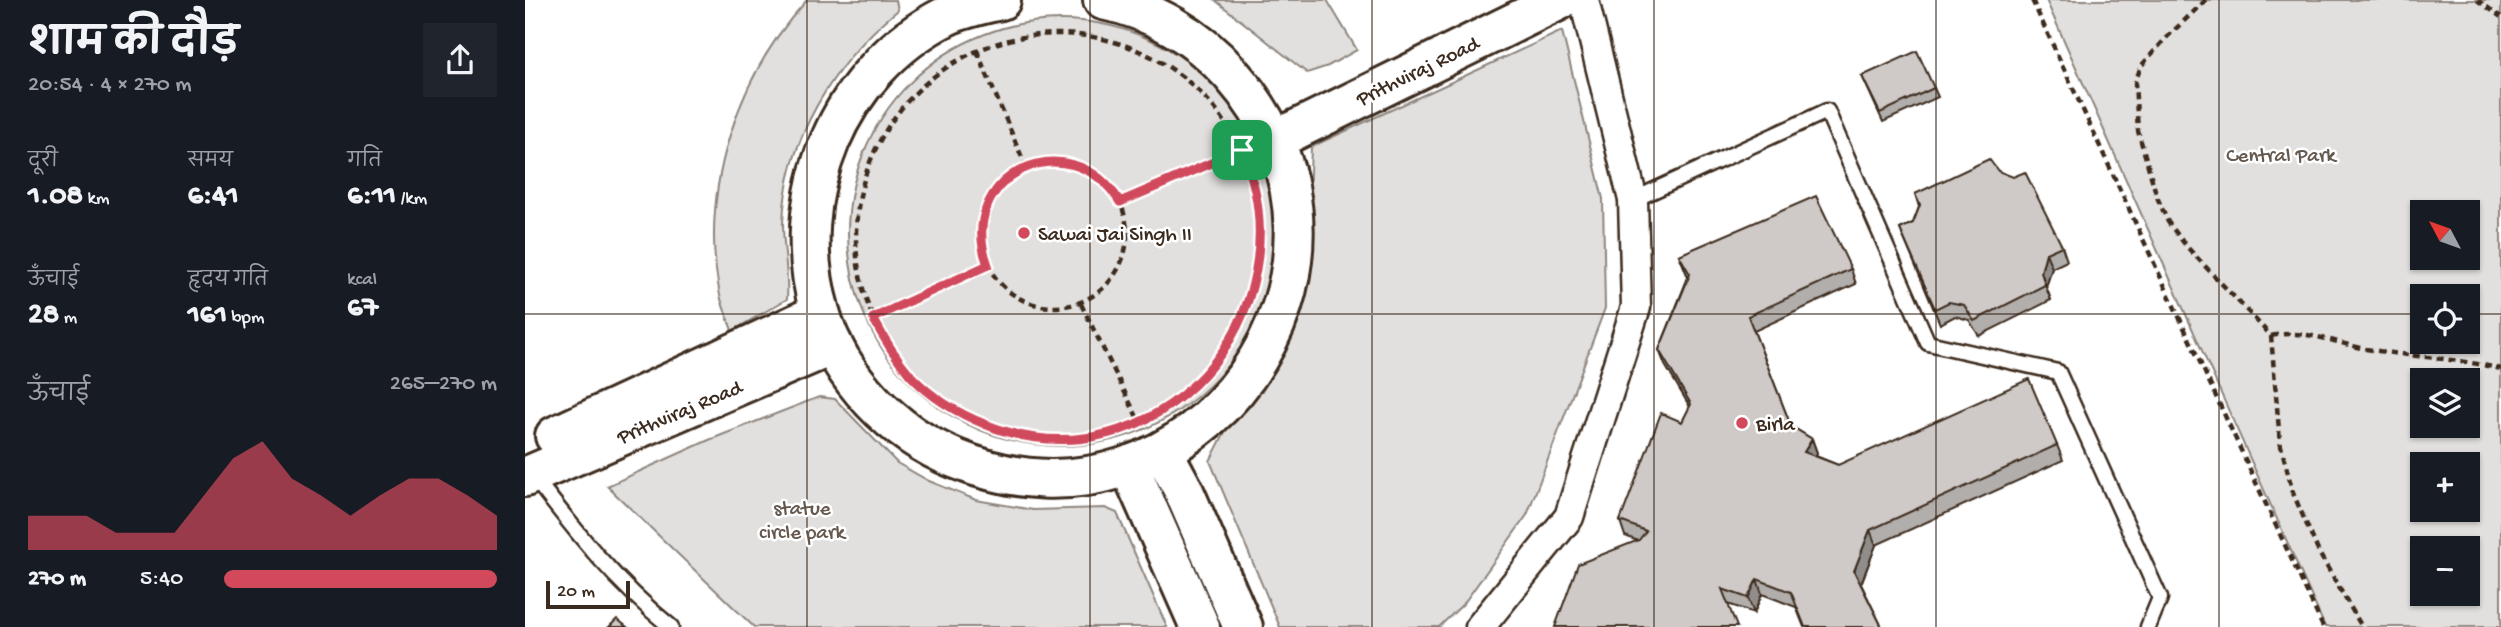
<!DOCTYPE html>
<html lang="hi">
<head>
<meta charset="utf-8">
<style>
  :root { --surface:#171b24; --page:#20242c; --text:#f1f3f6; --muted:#9ea1a6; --accent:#d1495b }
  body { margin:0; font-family:"Gochi Hand","Playpen Sans Deva",sans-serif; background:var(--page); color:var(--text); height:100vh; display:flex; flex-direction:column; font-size:26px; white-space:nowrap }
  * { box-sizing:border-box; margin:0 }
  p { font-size:23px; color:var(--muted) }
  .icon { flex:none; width:38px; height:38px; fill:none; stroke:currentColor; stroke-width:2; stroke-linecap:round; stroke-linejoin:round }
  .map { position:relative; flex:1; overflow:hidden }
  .panel { display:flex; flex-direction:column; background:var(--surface); width:525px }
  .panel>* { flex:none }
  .needle { width:46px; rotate:311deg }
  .controls { position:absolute; left:1885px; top:200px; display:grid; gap:14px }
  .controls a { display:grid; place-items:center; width:70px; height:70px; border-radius:0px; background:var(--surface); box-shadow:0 2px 5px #0004; font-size:35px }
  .scale { position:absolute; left:21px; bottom:18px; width:84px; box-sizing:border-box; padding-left:7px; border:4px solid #3b2a1e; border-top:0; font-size:19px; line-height:24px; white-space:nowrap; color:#3b2a1e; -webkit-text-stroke:5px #fff; paint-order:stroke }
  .pin { position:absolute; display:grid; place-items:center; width:60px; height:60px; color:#fff; margin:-30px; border-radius:14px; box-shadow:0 4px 10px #0006 }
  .round { display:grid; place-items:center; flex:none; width:74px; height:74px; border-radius:0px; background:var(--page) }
  .overview { display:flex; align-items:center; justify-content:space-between; height:119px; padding:0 28px }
  h1 { font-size:38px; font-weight:700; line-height:52px }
  .stats { display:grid; grid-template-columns:repeat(3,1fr); gap:10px; height:119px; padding:7px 28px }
  .stats div { display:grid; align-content:center }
  .stats b { font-size:30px; font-weight:700 }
  .stats small { font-size:19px; font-weight:400 }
  .stats p { font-size:19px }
  .chart { height:196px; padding:14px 28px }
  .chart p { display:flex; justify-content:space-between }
  .chart svg { width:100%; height:126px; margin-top:7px; fill:var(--accent); opacity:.7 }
  ul { padding:0 28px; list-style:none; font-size:23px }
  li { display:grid; grid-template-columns:112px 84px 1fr; align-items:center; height:52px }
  li i { height:18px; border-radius:9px; background:var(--accent) }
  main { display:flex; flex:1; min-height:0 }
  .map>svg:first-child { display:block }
  .green { fill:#e2e0de; stroke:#8e857e; stroke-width:2; fill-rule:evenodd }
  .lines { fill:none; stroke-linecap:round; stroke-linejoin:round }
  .lane-casing { stroke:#3b2a1e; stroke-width:19 }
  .street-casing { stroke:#3b2a1e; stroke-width:33 }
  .secondary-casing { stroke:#3b2a1e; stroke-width:44 }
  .path { stroke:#3b2a1e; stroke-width:4.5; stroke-dasharray:7 5; stroke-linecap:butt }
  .lane { stroke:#fff; stroke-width:14 }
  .street { stroke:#fff; stroke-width:28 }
  .secondary { stroke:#fff; stroke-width:38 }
  .wall { fill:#b2aeab; stroke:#3b2a1e; stroke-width:2 }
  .shaded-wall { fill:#918d8b; stroke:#3b2a1e; stroke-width:2 }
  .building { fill:#cfcac7; stroke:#3b2a1e; stroke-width:2 }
  .route-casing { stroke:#fff; stroke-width:14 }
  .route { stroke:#d1495b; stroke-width:9 }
  .grid { fill:none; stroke:#3b2a1e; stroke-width:2; stroke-opacity:0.55 }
  .poi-dot { fill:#d1495b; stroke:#fff; stroke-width:2.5 }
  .labels { text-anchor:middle; stroke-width:5; stroke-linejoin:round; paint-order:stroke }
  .street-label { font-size:21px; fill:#3b2a1e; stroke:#fff }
  .park-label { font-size:21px; fill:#65584e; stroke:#fff }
  .poi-label { font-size:21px; fill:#3b2a1e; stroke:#fff; text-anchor:start }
</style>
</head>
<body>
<main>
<section class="panel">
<div class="overview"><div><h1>शाम की दौड़</h1><p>20:54 · 4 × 270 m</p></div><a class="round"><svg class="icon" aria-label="share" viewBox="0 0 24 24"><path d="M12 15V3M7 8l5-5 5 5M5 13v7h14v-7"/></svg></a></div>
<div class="stats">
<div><p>दूरी</p><b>1.08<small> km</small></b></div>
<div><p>समय</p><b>6:41</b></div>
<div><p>गति</p><b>6:11<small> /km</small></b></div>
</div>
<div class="stats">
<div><p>ऊँचाई</p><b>28<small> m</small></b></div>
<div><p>हृदय गति</p><b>161<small> bpm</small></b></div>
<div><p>kcal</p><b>67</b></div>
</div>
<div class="chart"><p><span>ऊँचाई</span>265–270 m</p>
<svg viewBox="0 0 160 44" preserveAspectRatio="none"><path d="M0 44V32L10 32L20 32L30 38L40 38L50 38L60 25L70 12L80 6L90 19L100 25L110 32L120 25L130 19L140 19L150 25L160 32V44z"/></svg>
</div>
<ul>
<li><b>270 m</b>5:40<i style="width:100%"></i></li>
</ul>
</section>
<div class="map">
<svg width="1976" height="627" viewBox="0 0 1976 627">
  <rect width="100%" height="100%" fill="#fff"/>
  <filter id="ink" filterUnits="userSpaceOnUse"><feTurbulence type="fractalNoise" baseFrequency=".0143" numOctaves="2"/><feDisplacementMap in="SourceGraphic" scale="14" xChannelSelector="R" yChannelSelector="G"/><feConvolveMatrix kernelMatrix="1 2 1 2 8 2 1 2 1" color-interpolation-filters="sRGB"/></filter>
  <g filter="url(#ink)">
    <!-- green -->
    <g class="green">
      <path d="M282,0H371L373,10C309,62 260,140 258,224C258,249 264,275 262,299L207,331C203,317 196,304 194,290C175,188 213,75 282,0Z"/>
      <path d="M690,0H802L832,50L803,66L782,73Z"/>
      <path d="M1521,0H1976V627H1800ZM1897,212H1942V257H1897ZM1897,296H1942V341H1897ZM1897,380H1942V425H1897ZM1897,464H1942V509H1897ZM1897,548H1942V593H1897Z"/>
      <circle cx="536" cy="233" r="213"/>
      <path d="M1037,31L1078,199L1080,308L1002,515L939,603L914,627H755L685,461L781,275L786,147Z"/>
      <path d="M294,397L310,399L372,463L404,481L451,500L508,510L580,508L592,513L642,627H229L82,486L184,440Z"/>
    </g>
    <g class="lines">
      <!-- lane casing -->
      <g class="lane-casing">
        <g id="lane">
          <path d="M1108,200L1302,111L1403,343L1533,372L1635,598L1623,627"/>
          <path d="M8,476C52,533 89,581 146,627"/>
        </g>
      </g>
      <!-- street casing -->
      <g class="street-casing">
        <path id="street" d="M955,627L1044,517L1111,307L1108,200L1059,0"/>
      </g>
      <!-- secondary casing -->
      <g class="secondary-casing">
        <g id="secondary">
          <path d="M476,0C458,4 438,8 421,16C313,71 261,197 295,312C314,378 369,434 431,459C669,557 877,267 706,74C672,36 628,10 578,0"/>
          <path d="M750,140L1035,0"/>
          <path d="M30,436L295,313"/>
          <path d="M638,452L658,489L718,627"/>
          <path d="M604,466L675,627"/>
          <path d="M0,477L308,345"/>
        </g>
      </g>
      <!-- path -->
      <g class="path">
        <path d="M1507,0L1798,627"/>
        <path d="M1681,0L1643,36L1616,66L1610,83L1613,131L1632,197L1643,222L1662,247L1746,336L1755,442L1768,493L1794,553L1837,627"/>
        <path d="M1952,0L1976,17"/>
        <circle cx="533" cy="236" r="202"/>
        <path d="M452,51L501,167"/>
        <circle cx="529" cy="234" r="73"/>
        <path d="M595,202L716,151"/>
        <path d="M556,304L614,421"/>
        <path d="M348,318L463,266"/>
        <path d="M1746,336C1781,329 1807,342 1841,349C1886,357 1932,358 1976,369"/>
      </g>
      <!-- lane -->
      <use href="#lane" class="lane"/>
      <!-- street -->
      <use href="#street" class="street"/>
      <!-- secondary -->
      <use href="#secondary" class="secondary"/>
    </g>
    <!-- wall -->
    <g class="wall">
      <path d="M1337,76L1409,88L1413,97L1358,122Z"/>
      <path d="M1473,171L1537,246L1542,261L1527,268L1521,287L1526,300L1454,336L1444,320L1430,316L1415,324L1375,229L1388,223L1394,207L1390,194Z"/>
      <path d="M1154,255L1326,269L1331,284L1229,331L1266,426L1287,439L1292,453L1291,456L1313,465L1532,445L1538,460L1351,545L1336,584L1357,627H1279L1271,607L1237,594L1229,613L1203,604L1113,541L1100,536L1095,521L1157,422L1165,407L1140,365L1134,350L1163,277Z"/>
    </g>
    <!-- shaded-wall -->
    <g class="shaded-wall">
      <path d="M1521,253L1527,268L1521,287L1526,300L1516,272Z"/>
      <path d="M1287,439L1292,453L1284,467L1279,452Z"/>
      <path d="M1345,530L1351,545L1335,586L1329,571Z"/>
      <path d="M1232,579L1237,594L1229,613L1223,598Z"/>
    </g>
    <!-- building -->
    <g class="building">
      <path d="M1392,51L1409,88L1355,113L1337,76Z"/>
      <path d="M1464,159L1473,171L1488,177L1500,172L1537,246L1521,253L1516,272L1520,285L1449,321L1439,305L1424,302L1410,309L1375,229L1388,223L1395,205L1390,194Z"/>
      <path d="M1291,196L1326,269L1223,316L1266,426L1287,439L1279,452L1313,465L1504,379L1532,445L1345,530L1329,571L1357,627H1280L1266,592L1232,579L1223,598L1197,589L1212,627H1030L1053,564L1114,540L1121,531L1095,521L1136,413L1157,422L1166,404L1134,350L1165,274L1154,255Z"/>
      <path d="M92,619L102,627H84Z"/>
    </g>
  </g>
  <g class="lines" filter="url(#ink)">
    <!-- route casing -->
    <g class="route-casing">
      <path id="route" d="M717,150C787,314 632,492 462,425C434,414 407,398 386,376C371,358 359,339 348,318L463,265C429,176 544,120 595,202Z"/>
    </g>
    <!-- route -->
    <use href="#route" class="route"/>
  </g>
  <!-- grid -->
  <path class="grid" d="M282,0V627M565,0V627M847,0V627M1129,0V627M1411,0V627M1694,0V627M0,314H1897M1942,314H1976"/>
  <!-- markers -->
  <g class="poi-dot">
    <circle cx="499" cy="233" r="7"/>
    <circle cx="1217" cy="423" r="7"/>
  </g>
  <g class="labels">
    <!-- street labels -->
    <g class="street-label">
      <text transform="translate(892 70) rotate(-26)" y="7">Prithviraj Road</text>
      <text transform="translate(154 411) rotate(-23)" y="7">Prithviraj Road</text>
    </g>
    <!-- park labels -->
    <g class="park-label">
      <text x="1756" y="161">Central Park</text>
      <text x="277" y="514">statue<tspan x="277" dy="24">circle park</tspan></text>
    </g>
    <!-- poi labels -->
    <g class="poi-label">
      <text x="513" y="240">Sawai Jai Singh II</text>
      <text x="1231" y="430">Birla</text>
    </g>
  </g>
</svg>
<div class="controls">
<a><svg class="needle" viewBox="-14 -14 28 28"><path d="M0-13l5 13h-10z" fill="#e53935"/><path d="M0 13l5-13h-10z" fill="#9ea1a6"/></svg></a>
<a><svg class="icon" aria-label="locate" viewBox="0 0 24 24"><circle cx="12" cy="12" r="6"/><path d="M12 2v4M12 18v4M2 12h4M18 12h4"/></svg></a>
<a><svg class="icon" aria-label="layers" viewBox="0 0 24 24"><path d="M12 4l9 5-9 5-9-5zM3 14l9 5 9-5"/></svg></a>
<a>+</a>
<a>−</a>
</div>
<div class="scale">20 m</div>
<div class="pin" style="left:717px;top:150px;background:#1e9e55"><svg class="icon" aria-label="arrive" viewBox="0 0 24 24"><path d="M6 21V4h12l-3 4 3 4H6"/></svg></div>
</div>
</main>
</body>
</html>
